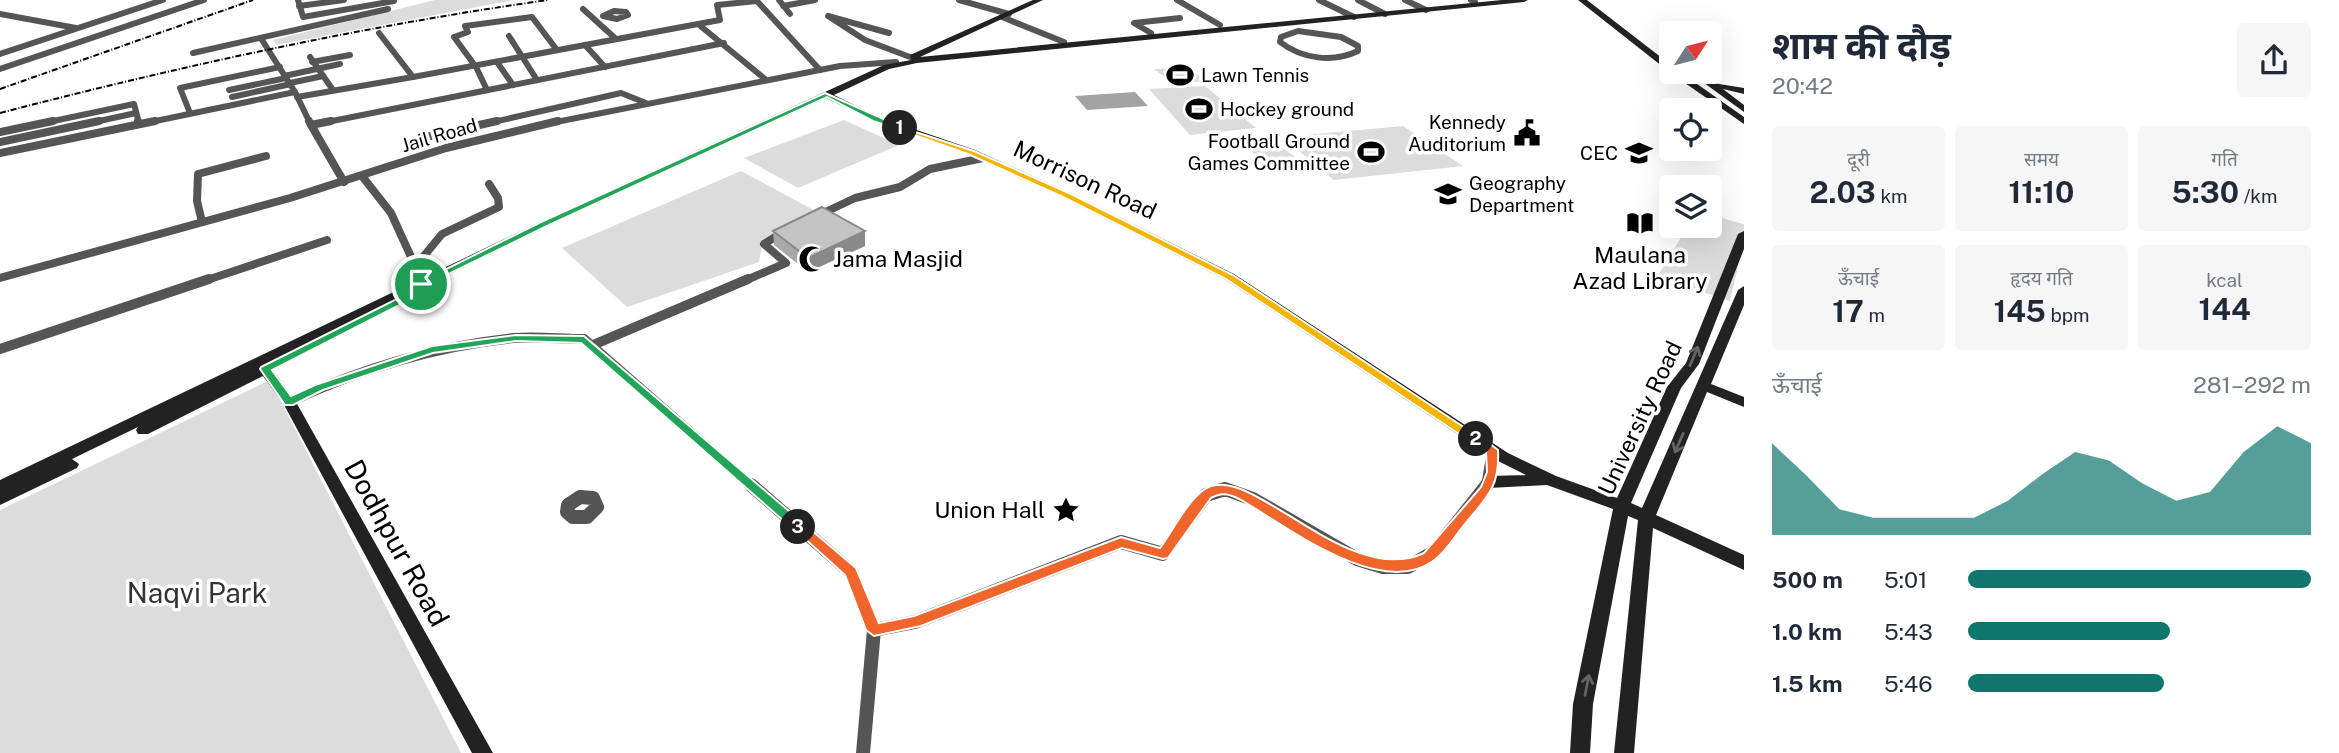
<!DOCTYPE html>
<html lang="hi">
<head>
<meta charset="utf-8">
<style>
  :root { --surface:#fff; --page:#f6f6f7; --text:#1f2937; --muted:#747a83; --accent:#0f766e }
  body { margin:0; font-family:"Public Sans","Noto Sans Devanagari",sans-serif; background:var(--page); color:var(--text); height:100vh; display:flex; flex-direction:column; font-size:26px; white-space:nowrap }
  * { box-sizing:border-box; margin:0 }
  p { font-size:23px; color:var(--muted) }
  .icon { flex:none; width:38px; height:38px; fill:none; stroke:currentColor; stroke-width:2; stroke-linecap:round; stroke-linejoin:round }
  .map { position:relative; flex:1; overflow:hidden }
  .panel { display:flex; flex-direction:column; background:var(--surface); width:595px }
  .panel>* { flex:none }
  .needle { width:46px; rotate:54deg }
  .buttons { position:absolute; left:1659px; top:21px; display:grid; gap:14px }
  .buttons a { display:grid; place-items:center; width:63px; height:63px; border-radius:7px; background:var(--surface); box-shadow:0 7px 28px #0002; font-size:35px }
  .pin { position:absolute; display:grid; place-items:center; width:60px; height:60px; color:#fff; margin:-30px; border:4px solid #fff; border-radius:50%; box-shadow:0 2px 7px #0007 }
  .km { position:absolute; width:35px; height:35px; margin:-18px; border-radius:50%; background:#222; color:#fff; font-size:19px; line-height:35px; text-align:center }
  .round { display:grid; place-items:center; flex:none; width:74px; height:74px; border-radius:7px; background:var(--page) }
  .headline { display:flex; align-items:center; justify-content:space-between; height:119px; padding:0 28px }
  h1 { font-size:38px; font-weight:700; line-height:52px }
  .metrics { display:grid; grid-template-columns:repeat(3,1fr); gap:10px; height:119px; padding:7px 28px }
  .metrics div { display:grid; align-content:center; border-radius:7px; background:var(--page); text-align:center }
  .metrics b { font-size:30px; font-weight:700 }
  .metrics small { font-size:19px; font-weight:400 }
  .metrics p { font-size:19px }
  .chart { height:196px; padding:14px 28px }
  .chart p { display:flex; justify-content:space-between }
  .chart svg { width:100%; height:126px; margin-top:7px; fill:var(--accent); opacity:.7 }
  ul { padding:0 28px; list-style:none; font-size:23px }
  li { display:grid; grid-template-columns:112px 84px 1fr; align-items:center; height:52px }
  li i { height:18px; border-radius:9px; background:var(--accent) }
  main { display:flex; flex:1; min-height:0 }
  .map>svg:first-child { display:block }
  .green { fill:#dcdcdc }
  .water { fill:#a3a3a3 }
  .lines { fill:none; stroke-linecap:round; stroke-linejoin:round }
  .street-far3 { stroke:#555; stroke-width:6 }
  .street-far2 { stroke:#555; stroke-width:8 }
  .street-far1 { stroke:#555; stroke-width:10 }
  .street { stroke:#555; stroke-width:14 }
  .secondary { fill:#222; fill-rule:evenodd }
  .rail { stroke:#000; stroke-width:2; stroke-dasharray:6 2 1 2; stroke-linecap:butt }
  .wall { fill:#a9a9a9 }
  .shaded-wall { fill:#898989 }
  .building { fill:#c4c4c4; stroke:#898989; stroke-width:2 }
  .oneway { stroke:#646464 }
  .split-1 { fill:#22a559; stroke:#fff; stroke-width:2 }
  .split-2 { fill:#f5b400; stroke:#fff; stroke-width:2 }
  .split-3 { fill:#f0652b; stroke:#fff; stroke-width:2 }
  .split-4 { fill:#22a559; stroke:#fff; stroke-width:2 }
  .labels { text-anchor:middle; stroke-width:7; stroke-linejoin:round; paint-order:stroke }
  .far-poi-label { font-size:19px; fill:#000; stroke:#fff; text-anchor:start }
  .far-street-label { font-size:19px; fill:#000; stroke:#fff }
  .street-label { font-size:23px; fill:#000; stroke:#fff }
  .poi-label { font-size:23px; fill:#000; stroke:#fff }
  .near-street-label { font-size:28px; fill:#000; stroke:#fff }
  .near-park-label { font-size:28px; fill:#333; stroke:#fff }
</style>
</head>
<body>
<main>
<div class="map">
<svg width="1744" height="753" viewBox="0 0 1744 753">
  <rect width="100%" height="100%" fill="#fff"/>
  <!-- green -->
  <g class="green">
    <path d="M435,0H514L276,45L273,40Z"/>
    <path d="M1189,68L1205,81L1174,84L1154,69Z"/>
    <path d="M1205,86L1256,128L1190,135L1149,89Z"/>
    <path d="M844,120L899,145L798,188L744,158Z"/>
    <path d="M1403,126L1463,166L1334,180L1282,137Z"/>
    <path d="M1268,138L1297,158L1265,162L1236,140Z"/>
    <path d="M741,171L821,214L763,241L759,262L627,307L562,248Z"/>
    <path d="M1710,215L1744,224V241L1730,301L1657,277L1688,226H1710Z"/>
    <path d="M270,380L461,753H0V510Z"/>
  </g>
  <!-- water -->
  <path class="water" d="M1135,92L1148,106L1087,110L1075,96Z"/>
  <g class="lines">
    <!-- street-far3 -->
    <g class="street-far3">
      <path d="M298,0L303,17L394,1"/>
      <path d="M756,0L820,70"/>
      <path d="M779,0L790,14"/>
      <path d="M959,0L1009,14"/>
      <path d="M1177,0L1220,25"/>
      <path d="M1319,0L1354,17"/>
      <path d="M1358,0L1385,14"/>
      <path d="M1405,0L1426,10"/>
      <path d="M1471,0L1475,2"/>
      <path d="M299,6L344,0"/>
      <path d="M783,6L815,0"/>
      <path d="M583,9L616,39"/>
      <path d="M614,11L626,12L628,15L617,19L603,16Z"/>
      <path d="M0,14L76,28"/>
      <path d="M1002,17L1064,42"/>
      <path d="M698,24L720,20L717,5L757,1"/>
      <path d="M1298,31L1341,37L1358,46V51C1333,63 1302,59 1280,42L1281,37Z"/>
      <path d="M379,33L413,77L698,24L765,79"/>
      <path d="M889,33L828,16L865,40L910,57"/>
      <path d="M1151,33L1134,23L1180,18"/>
      <path d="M509,36L537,80"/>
      <path d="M585,45L605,67"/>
      <path d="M193,53L388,9"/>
      <path d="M0,54L163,0"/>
      <path d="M310,57L333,90"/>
      <path d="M312,62L350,55"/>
      <path d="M497,62L513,85"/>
      <path d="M0,69L204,0"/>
      <path d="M284,76L340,64"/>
      <path d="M290,83L323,76"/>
      <path d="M229,90L286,78"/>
      <path d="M487,90L476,67L454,37L468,32L465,26L532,17L557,50"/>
      <path d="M295,92L310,123"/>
      <path d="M232,97L291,84"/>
      <path d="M297,97L413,77"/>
      <path d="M190,113L180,88L280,67"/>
      <path d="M44,123L134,104L139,123"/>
      <path d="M90,123L136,113"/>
      <path d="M146,123L295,92L262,40"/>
      <path d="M322,123L724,43"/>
      <path d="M489,123L621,93L646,103"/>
      <path d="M551,123L840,66L896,62"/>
    </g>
    <!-- street-far2 -->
    <g class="street-far2">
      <path d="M138,121L139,124"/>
      <path d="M309,121L311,125L331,121"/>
      <path d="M311,125L344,182"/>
      <path d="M0,132L53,121"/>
      <path d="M426,137L497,121"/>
      <path d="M0,142L99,121"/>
      <path d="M0,153L155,121"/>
      <path d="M362,176L391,213L422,281"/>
      <path d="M815,217L855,198L900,187L930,169L983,158"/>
      <path d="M202,222L197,201L198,174L266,156"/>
      <path d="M414,268L442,234L499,207L498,198L489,184"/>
      <path d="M0,278L290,198L446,148L558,121"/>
      <path d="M204,281L327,240"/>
      <path d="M744,281L786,263L764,244L785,231"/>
    </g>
    <!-- street-far1 -->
    <g class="street-far1">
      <path d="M421,279L425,288"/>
      <path d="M593,345L748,279"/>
      <path d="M0,349L209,279"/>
      <path d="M289,402C360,369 436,346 514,338C537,336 561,339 584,339L753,487"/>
      <path d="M1486,487L1492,450"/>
    </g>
    <!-- street -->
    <g class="street">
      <path d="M751,485L851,572L874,630L863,753"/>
      <path d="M580,497L593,498L597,507L587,517H573L567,512L568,505Z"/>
      <path d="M874,630L915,622L1121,542L1163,554L1206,495L1225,489L1253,499L1357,559L1383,567H1408L1434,552L1487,485"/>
    </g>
    <!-- secondary -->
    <g class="secondary">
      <path d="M1033,0H1043L920,57L1502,0H1528L1524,2L917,63L889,69L834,95L879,117L975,150L1070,193L1234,274L1508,453L1556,476L1617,498L1667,387L1686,363L1738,234L1744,231V249L1699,364L1681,388L1631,503L1642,508L1738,290L1744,286V305L1711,384L1744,397V407L1707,392L1656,515L1744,555V570L1653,528L1634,753H1614L1638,520L1628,516L1593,704L1590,753H1570L1573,704L1613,509L1547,485L1489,488L1483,486L1481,482L1483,478L1489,476L1526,475L1498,461L1226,280L1062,197L967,154L873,121L826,98L548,226L268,363L296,402L493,753H472L283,403L263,376L148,434H138L136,430L138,427L72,459L79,464L77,468L0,505V480L540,222L884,65L911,60L910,55Z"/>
      <path d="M1578,0H1587L1671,65V72H1680L1744,117V124L1672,74Z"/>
      <path d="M1689,72H1698L1713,83L1744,88V94L1723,89L1744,105V112Z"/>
    </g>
    <!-- rail -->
    <g class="rail">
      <path d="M0,89L253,0"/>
      <path d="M0,113C181,66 363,26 548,0"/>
    </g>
  </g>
  <!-- wall -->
  <path class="wall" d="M773,231L865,246L808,272L774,245Z"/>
  <!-- shaded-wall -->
  <path class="shaded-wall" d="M865,231V246L808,272V258Z"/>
  <!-- building -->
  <path class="building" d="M822,207L865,231L808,258L773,231Z"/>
  <!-- one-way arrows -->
  <defs><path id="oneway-shaft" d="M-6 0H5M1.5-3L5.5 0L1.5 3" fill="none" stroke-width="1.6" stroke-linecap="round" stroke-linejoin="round" transform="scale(1.75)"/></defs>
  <g class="oneway">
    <use href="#oneway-shaft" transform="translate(1694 356) rotate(-67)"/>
    <use href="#oneway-shaft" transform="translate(1679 443) rotate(114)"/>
    <use href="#oneway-shaft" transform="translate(1587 685) rotate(-79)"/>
  </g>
  <!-- split-1 -->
  <path class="split-1" d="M825,93L904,128L900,130L873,121L827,97L547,226L424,286L416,284L541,222Z"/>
  <!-- split-2 -->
  <path class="split-2" d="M897,126L974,151L1069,193L1233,275L1482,439L1471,442L1226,279L1063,197L968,154L897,129Z"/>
  <!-- split-3 -->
  <path class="split-3" d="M1471,436H1480L1498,450C1500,487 1487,497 1465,524C1455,536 1445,553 1433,561C1381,599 1288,528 1243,501C1231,495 1224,491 1211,498L1168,558L1163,559L1122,548L921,626L874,636L866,630L845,575L792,527L798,522L803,523L856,568L879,623L914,616L1121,537L1160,548C1173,530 1185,505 1202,491C1245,454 1345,590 1424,553L1481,487L1487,472L1486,452L1471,442Z"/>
  <!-- split-4 -->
  <path class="split-4" d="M421,281L429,286V290L272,370L291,396L315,385L432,346L516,335L584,336L803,523V530H794L581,343L516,341L433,353L323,390L293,405H285L260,369L261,367L419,288L416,284Z"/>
  <!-- icons -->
  <defs>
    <g id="stadium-bare" transform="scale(2.1)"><path d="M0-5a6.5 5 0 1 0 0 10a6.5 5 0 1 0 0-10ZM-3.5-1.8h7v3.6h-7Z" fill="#000" stroke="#fff" stroke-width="2.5" paint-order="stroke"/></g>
    <g id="civic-bare" transform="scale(2.1)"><path d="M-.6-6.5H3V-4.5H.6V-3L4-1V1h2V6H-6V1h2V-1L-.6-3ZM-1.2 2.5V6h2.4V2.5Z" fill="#000" stroke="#fff" stroke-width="2.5" paint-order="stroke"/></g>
    <g id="university-bare" transform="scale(2.1)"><path d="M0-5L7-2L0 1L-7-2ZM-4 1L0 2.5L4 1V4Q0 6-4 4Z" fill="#000" stroke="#fff" stroke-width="2.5" paint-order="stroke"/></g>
    <g id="library-bare" transform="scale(2.1)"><path d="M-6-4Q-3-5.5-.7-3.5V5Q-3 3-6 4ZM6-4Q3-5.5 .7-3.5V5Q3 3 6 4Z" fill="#000" stroke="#fff" stroke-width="2.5" paint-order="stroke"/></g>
    <g id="mosque-bare" transform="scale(2.1)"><path d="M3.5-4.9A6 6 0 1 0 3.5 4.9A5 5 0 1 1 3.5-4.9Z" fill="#000" stroke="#fff" stroke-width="2.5" paint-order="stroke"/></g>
    <g id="sight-bare" transform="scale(2.1)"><path d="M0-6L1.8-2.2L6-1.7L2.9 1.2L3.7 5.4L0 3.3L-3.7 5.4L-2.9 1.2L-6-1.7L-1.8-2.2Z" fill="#000" stroke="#fff" stroke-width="2.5" paint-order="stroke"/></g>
  </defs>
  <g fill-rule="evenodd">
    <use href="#stadium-bare" x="1180" y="75"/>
    <use href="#stadium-bare" x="1199" y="109"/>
    <use href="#civic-bare" x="1527" y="133"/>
    <use href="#stadium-bare" x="1371" y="152"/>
    <use href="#university-bare" x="1639" y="153"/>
    <use href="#university-bare" x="1448" y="194"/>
    <use href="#library-bare" x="1640" y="223"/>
    <use href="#mosque-bare" x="812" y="259"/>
    <use href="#sight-bare" x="1066" y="510"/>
  </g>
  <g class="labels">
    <!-- far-poi labels -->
    <g class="far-poi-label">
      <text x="1201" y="82">Lawn Tennis</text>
      <text x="1220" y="116">Hockey ground</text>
      <text x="1506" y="129" text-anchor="end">Kennedy<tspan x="1506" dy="22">Auditorium</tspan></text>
      <text x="1350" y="148" text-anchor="end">Football Ground<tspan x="1350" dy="22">Games Committee</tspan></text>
      <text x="1618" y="160" text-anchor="end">CEC</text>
      <text x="1469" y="190">Geography<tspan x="1469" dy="22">Department</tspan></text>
    </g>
    <!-- far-street labels -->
    <g class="far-street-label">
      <text transform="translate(439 135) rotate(-16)" y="7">Jail Road</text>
    </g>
    <!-- street labels -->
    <g class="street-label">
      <text transform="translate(1085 180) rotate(25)" y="8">Morrison Road</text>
      <text transform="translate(1640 418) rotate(-65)" y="8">University Road</text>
    </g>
    <!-- poi labels -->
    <g class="poi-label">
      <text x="1640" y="263">Maulana<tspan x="1640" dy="26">Azad Library</tspan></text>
      <text x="833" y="267" text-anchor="start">Jama Masjid</text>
      <text x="1045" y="518" text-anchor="end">Union Hall</text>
    </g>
    <!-- near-street labels -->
    <g class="near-street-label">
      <text transform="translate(397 543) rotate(61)" y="10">Dodhpur Road</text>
    </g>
    <!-- near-park labels -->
    <g class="near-park-label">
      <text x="197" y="603">Naqvi Park</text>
    </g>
  </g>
</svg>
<div class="buttons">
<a><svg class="needle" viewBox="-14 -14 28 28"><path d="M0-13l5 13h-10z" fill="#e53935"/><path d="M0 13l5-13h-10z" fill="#747a83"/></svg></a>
<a><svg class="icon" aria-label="locate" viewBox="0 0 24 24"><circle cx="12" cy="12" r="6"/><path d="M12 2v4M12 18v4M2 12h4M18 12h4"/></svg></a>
<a><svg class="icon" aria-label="layers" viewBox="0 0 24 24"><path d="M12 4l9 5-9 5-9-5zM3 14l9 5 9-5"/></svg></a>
</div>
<div class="pin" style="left:421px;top:284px;background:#1e9e55"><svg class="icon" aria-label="arrive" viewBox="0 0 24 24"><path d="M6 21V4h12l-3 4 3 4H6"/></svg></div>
<b class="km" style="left:900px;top:128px">1</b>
<b class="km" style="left:1476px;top:439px">2</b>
<b class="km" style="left:798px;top:527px">3</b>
</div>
<section class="panel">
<div class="headline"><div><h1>शाम की दौड़</h1><p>20:42</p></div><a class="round"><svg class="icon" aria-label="share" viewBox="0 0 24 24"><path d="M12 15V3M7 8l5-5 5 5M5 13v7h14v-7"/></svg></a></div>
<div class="metrics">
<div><p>दूरी</p><b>2.03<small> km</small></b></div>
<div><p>समय</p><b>11:10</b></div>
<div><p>गति</p><b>5:30<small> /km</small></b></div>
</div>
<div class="metrics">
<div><p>ऊँचाई</p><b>17<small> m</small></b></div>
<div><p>हृदय गति</p><b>145<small> bpm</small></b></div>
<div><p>kcal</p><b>144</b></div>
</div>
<div class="chart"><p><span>ऊँचाई</span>281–292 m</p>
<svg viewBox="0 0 160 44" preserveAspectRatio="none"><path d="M0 44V12L10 23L20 35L30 38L40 38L50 38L60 38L70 32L80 23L90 15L100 18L110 26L120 32L130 29L140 15L150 6L160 12V44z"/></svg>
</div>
<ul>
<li><b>500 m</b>5:01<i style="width:100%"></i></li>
<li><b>1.0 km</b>5:43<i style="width:59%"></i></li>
<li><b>1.5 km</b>5:46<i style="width:57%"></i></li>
</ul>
</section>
</main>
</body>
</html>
